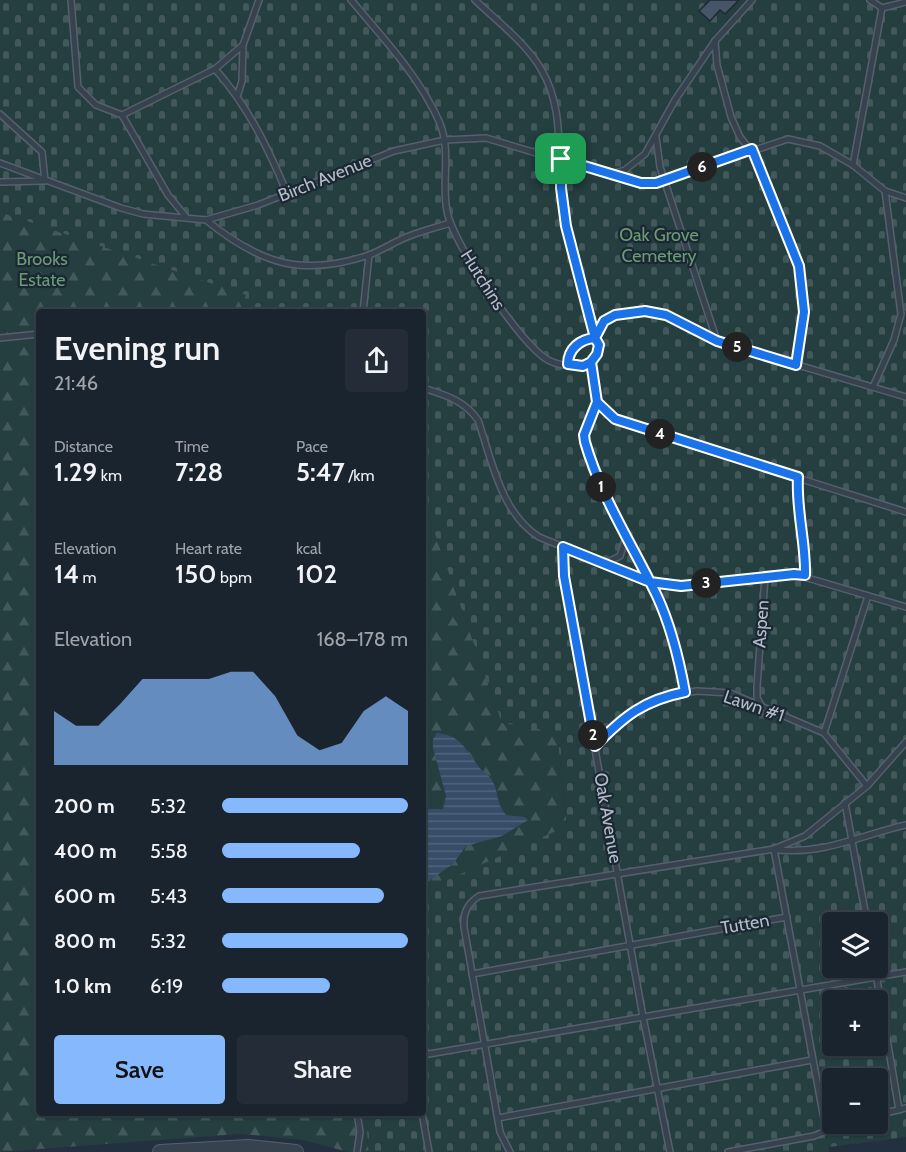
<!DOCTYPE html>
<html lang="en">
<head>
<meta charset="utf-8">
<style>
  :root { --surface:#1a242f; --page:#232c37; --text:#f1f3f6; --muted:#9fa4aa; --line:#38414b; --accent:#86b8fd }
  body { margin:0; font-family:Cabin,sans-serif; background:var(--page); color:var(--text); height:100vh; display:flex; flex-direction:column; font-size:22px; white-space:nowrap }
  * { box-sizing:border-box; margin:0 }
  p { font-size:20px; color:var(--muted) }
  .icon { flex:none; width:33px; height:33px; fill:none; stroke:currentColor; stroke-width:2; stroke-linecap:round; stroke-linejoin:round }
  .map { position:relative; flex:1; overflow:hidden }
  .drawer { position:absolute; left:36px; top:309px; width:390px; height:807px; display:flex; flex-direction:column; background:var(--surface); border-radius:6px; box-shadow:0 2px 4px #0004,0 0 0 2px var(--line) }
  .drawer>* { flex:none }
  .buttons { position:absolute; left:822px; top:912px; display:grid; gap:12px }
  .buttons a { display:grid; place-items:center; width:66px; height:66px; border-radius:6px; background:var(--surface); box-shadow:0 2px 4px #0004,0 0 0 2px var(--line); font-size:30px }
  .pin { position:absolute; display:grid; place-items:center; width:51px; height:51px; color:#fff; margin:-26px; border-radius:12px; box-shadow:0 3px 9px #0006 }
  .km { position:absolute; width:30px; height:30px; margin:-15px; border-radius:50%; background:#222; color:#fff; font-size:16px; line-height:30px; text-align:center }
  .round { display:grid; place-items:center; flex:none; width:63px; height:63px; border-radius:6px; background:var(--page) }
  .headline { display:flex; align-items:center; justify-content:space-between; height:102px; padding:0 18px }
  h1 { font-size:33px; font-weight:600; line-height:45px }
  .stats { display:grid; grid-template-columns:repeat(3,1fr); gap:9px; height:102px; padding:6px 18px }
  .stats div { display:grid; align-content:center }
  .stats b { font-size:26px; font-weight:600 }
  .stats small { font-size:16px; font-weight:400 }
  .stats p { font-size:16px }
  .chart { height:168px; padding:12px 18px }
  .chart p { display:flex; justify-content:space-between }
  .chart svg { width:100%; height:108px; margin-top:6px; fill:var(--accent); opacity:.7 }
  .cta { display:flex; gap:12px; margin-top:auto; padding:12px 18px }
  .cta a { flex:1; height:69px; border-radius:6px; background:var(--accent); color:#111; font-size:24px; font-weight:600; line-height:69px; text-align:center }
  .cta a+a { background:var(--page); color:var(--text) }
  ul { padding:0 18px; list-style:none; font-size:20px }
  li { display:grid; grid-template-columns:96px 72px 1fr; align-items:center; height:45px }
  li i { height:15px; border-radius:8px; background:var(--accent) }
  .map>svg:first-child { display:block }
  .forest { fill:url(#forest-firs) }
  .cemetery { fill:url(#cemetery-stones); fill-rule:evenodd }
  .water { fill:url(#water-rules) }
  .building { fill:#475666; stroke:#1e2936; stroke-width:1.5 }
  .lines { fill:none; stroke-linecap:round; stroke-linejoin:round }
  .service-casing { stroke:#55606d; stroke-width:8 }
  .tertiary-casing { stroke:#55606d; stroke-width:16 }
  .service { stroke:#37424f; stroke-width:5 }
  .tertiary { stroke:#37424f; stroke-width:14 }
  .route-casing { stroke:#fff; stroke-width:12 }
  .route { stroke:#1a73e8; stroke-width:8 }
  .labels { text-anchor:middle; stroke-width:4.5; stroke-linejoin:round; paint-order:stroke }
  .street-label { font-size:18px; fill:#b3bdca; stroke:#1c2734 }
  .park-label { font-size:18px; fill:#699c73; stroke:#1c2734 }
</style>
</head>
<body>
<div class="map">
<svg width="906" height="1152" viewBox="0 0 906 1152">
  <defs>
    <pattern id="forest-firs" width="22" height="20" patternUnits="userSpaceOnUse" patternTransform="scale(1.5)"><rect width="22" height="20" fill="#253e40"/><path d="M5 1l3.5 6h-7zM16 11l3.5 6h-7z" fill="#42585a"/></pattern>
    <pattern id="cemetery-stones" width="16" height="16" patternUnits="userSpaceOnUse" patternTransform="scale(1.5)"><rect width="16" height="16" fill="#253e40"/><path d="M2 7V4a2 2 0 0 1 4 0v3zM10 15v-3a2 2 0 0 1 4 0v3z" fill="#42585a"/></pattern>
    <pattern id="water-rules" width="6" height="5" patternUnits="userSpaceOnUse" patternTransform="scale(1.5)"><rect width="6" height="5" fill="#364d67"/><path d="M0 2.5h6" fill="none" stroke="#51657b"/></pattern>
  </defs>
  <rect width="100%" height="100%" fill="#23303f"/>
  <!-- forest -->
  <g class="forest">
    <path d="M0,212L247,295L240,312H39V1113H365L369,1152H348L303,1140L240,1134L0,1152Z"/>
    <path d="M423,500L502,723L557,731L567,827L423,891Z"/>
  </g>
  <!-- cemetery -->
  <path class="cemetery" d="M0,0H906V1137L829,1147V1152H369L365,1113H423V891L567,826L557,732L502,723L423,500V312H240L246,295L0,212ZM832,922H878V968H832ZM832,1000H878V1046H832ZM832,1078H878V1124H832Z"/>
  <!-- water -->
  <path class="water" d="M437,733C461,735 466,750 479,767C482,772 489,775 492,780C499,792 496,804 506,815L525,817L528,820L502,836L466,846L453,864L423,885V809H443L446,796L433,748V739Z"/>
  <!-- building -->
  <path class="building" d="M710,0H739L725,14L720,10L710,21L699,11Z"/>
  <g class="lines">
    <!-- service casing -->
    <g class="service-casing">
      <g id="service">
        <path d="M71,0L78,87L96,105L122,115L168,195L186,217"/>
        <path d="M351,0C382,37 419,76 439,121C452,151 441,181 447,211C452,242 520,344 548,360C557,365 572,367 583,366L597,354L599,345C586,301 571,254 563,208C555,162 567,112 541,69C526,43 497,21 475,0"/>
        <path d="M870,0L882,8"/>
        <path d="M882,8L906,2"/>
        <path d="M715,41L717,65L731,117L740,137L756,157L799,266L804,312L796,365"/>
        <path d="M215,69C248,106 268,148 287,193"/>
        <path d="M238,94L242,81L243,45L259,0"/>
        <path d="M0,114L42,152L45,181"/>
        <path d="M122,115L215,69L243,45"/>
        <path d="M656,137L660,167L717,341"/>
        <path d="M0,163L121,208L143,214L206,220L258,205L394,151L445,140L486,138L610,175L641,183H656L788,139L820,146L853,165L885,191L906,198"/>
        <path d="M853,165L882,8"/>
        <path d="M612,174L625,170L645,154L675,100L715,41L752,0"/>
        <path d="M0,182L43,181"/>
        <path d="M206,220C259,263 301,278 369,255C380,251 391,244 402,239C417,232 434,228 450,223"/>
        <path d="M363,312L369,255"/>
        <path d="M595,337L604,321L615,315L645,311L662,314L717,341L906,397"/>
        <path d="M0,338L39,334"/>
        <path d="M591,361L598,402"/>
        <path d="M568,364C568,349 580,339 595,337"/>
        <path d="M873,387L894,340L901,314L885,191"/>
        <path d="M423,388C445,395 464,400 478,420C492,461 501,513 539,537L650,582L681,586L794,574L906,607"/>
        <path d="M598,402L615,419L798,478L796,497L805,575"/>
        <path d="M598,402L584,435V442C601,497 633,544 657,596C671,626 679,659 685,692"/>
        <path d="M798,478L906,512"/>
        <path d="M606,563L620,556L626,537"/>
        <path d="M761,705L757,698V686L765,577"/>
        <path d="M824,733L868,596"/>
        <path d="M595,746L636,709L660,697L697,691L730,693L824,733L867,786"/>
        <path d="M845,803L867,922"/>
        <path d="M774,849L826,1130"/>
        <path d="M779,850C826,854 861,835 906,825"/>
        <path d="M875,968L899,1110"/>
        <path d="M472,974L787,917"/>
        <path d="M423,1055L643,1017L564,576L563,547"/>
        <path d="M422,1113L429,1152"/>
        <path d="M878,1115L906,1108"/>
        <path d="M498,1118L812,1060"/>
        <path d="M357,1152L360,1132L357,1113"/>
        <path d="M510,1152L500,1132L464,927C463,913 467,904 479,896L774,849L805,836L867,786L906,742"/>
        <path d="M670,1152L643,1017L906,972"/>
        <path d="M728,1152L814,1136L843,1124"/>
      </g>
    </g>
    <!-- tertiary casing -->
    <g class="tertiary-casing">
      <path id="tertiary" d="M160,1152L248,1147L296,1152"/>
    </g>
    <!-- service -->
    <use href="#service" class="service"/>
    <!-- tertiary -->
    <use href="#tertiary" class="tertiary"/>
  </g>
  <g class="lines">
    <!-- route casing -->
    <g class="route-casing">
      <path id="route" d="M561,159V188L566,226L595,338L599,345L597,354L591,362L597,402L584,435L585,442C601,497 632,544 657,596C671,626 679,659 685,692C644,700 624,716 595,746L564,576L563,547L650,582L681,586L794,574L805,575C806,543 796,511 798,477L615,419L597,402L591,362L583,366L568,364C568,349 580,339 595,338L604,321L615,315L645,311L666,315L717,341L796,365L804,312L799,266L752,149L656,183H641L561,159"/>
    </g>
    <!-- route -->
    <use href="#route" class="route"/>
  </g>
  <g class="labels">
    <!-- street labels -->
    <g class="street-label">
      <text transform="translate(325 178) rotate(-22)" y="6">Birch Avenue</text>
      <text transform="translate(483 280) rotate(58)" y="6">Hutchins</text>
      <text transform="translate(761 624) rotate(-86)" y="6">Aspen</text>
      <text transform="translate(754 706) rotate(19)" y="6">Lawn #1</text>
      <text transform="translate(608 818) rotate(80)" y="6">Oak Avenue</text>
      <text transform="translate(745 924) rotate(-10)" y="6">Tutten</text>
    </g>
    <!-- park labels -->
    <g class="park-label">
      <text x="659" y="241">Oak Grove<tspan x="659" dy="21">Cemetery</tspan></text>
      <text x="42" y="265">Brooks<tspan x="42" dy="21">Estate</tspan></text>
    </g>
  </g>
</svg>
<div class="buttons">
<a><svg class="icon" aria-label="layers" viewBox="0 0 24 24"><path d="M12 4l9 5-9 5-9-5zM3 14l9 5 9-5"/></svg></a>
<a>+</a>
<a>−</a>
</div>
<div class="pin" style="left:561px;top:159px;background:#1e9e55"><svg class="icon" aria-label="arrive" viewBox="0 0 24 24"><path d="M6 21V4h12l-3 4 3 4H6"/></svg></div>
<b class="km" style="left:601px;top:487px">1</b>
<b class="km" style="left:593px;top:735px">2</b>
<b class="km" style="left:706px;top:583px">3</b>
<b class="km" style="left:660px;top:434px">4</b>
<b class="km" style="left:737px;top:347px">5</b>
<b class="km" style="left:702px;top:167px">6</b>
<section class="drawer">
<div class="headline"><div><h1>Evening run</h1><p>21:46</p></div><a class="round"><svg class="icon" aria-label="share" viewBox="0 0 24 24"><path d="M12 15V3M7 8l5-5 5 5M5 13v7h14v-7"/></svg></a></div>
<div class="stats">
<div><p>Distance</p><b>1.29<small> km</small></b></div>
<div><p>Time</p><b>7:28</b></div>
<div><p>Pace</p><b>5:47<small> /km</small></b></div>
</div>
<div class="stats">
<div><p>Elevation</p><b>14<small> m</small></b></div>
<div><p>Heart rate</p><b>150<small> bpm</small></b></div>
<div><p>kcal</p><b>102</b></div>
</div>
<div class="chart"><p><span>Elevation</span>168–178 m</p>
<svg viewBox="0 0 160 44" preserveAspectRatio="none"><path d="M0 44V22L10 28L20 28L30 19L40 9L50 9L60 9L70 9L80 6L90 6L100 16L110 32L120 38L130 35L140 22L150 16L160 22V44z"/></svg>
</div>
<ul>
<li><b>200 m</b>5:32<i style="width:100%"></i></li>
<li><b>400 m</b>5:58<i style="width:74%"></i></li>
<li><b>600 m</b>5:43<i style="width:87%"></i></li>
<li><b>800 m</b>5:32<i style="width:100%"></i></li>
<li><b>1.0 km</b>6:19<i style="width:58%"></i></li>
</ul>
<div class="cta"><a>Save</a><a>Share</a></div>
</section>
</div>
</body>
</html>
